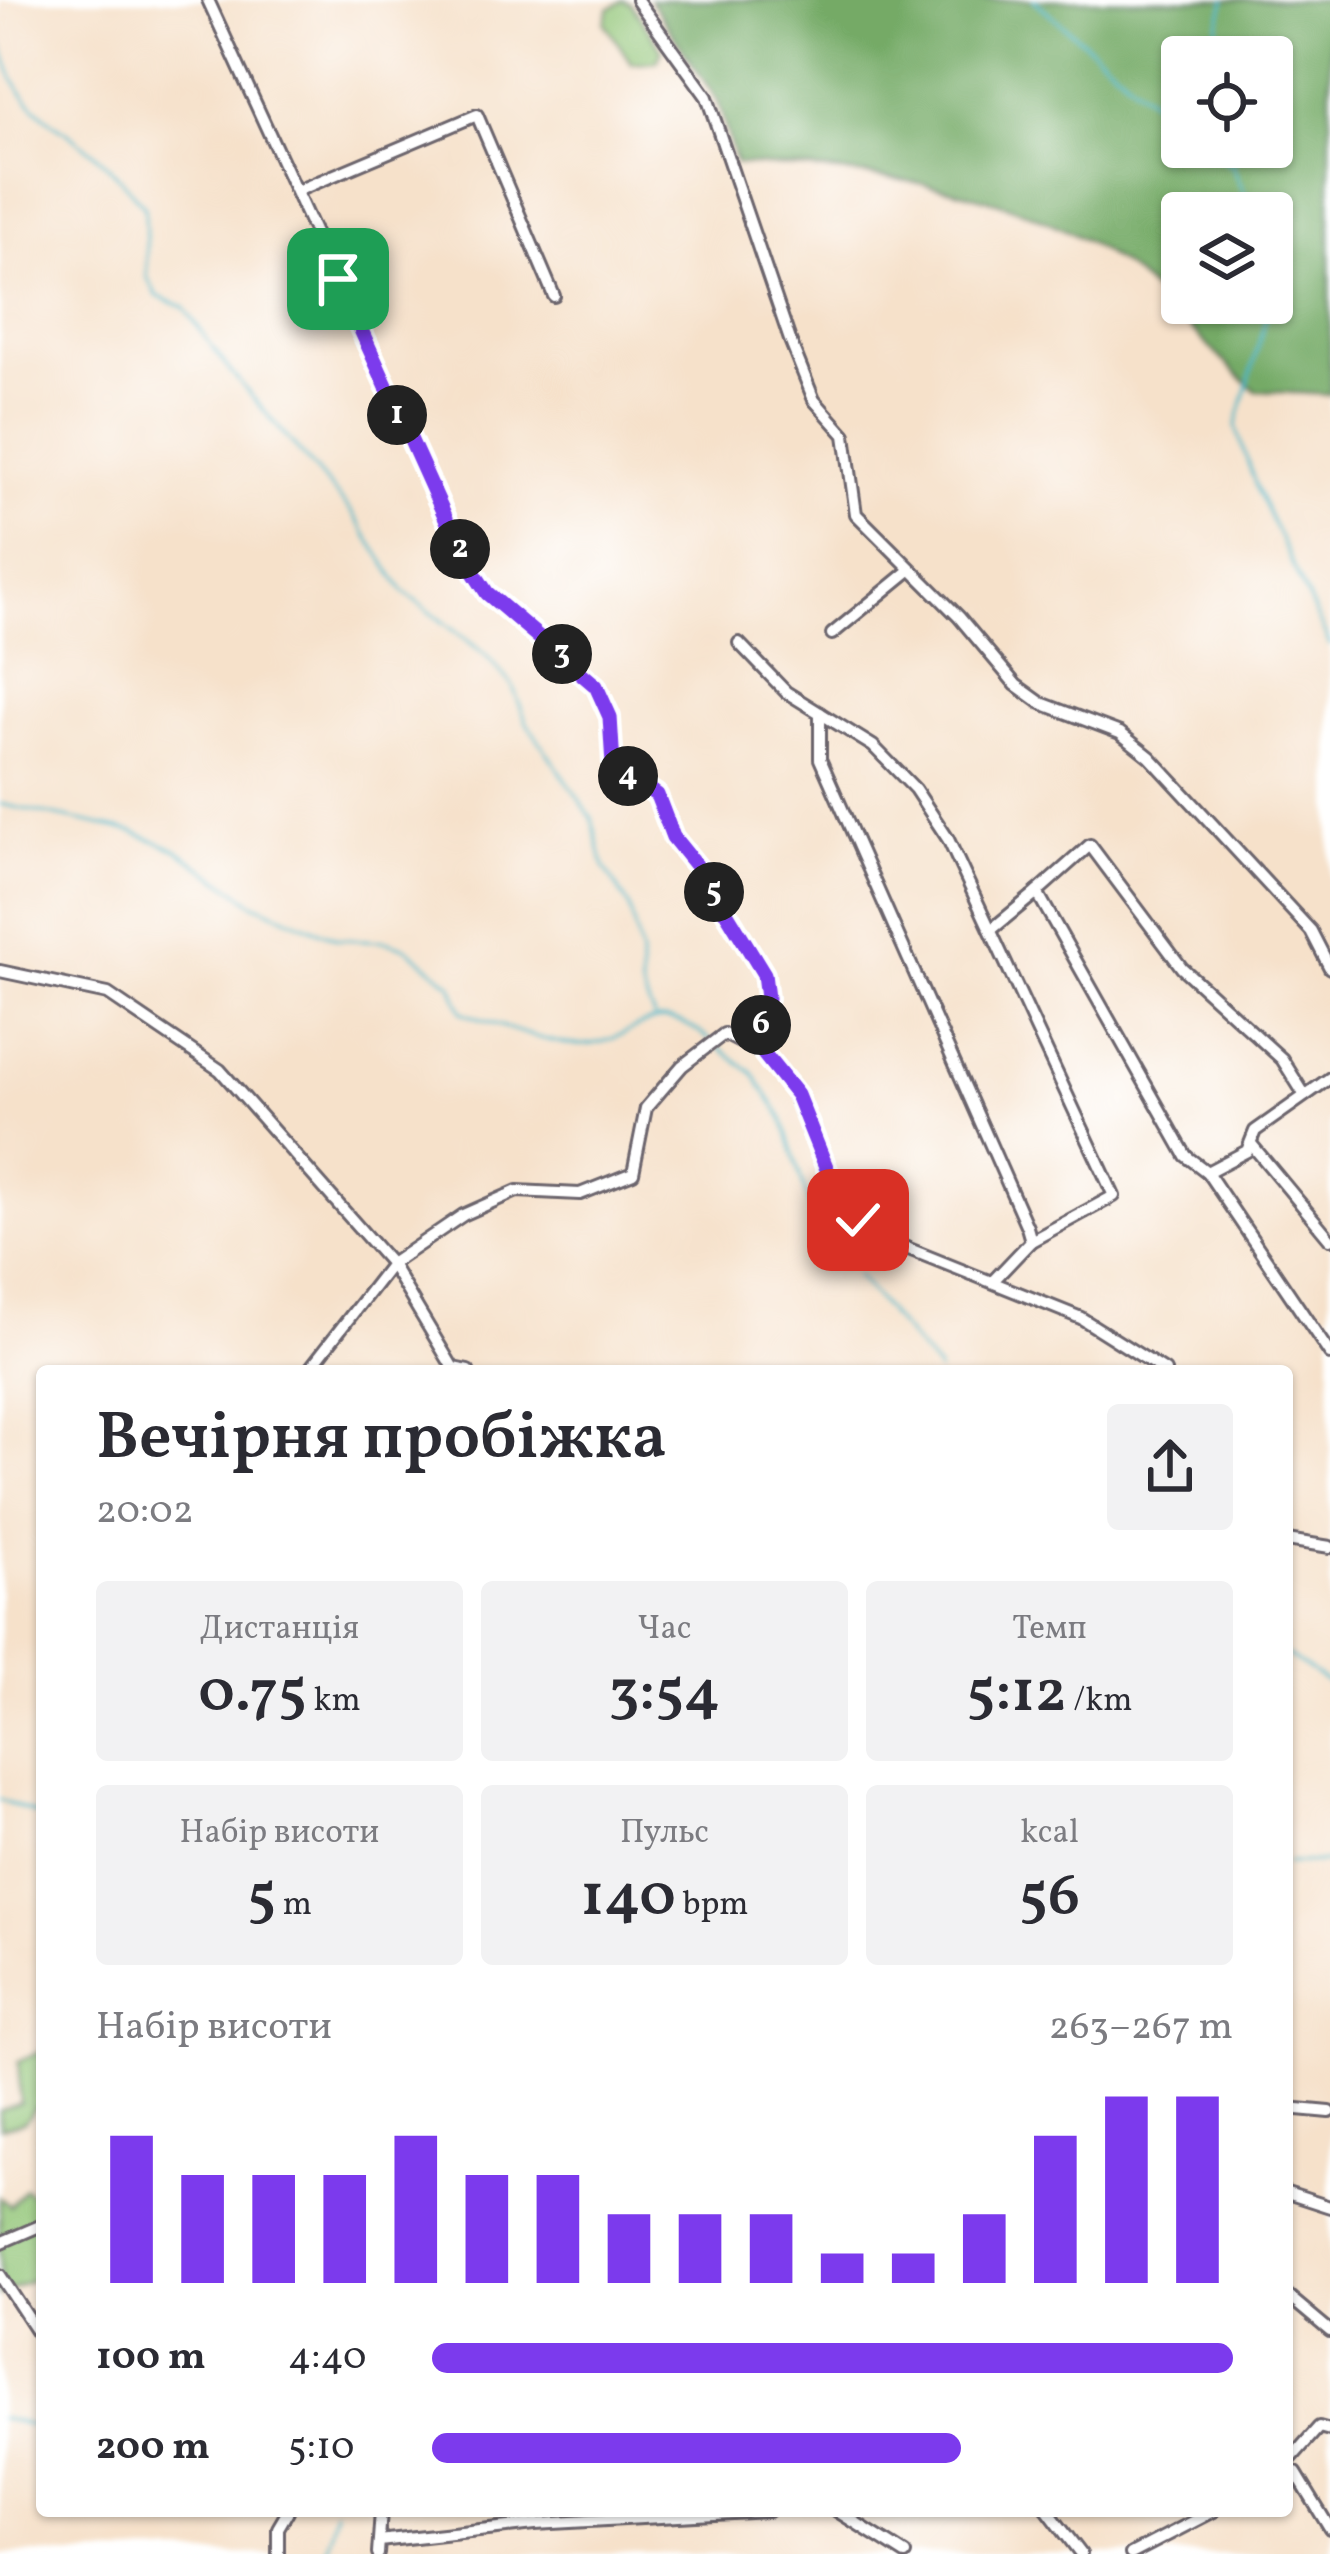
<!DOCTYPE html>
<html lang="uk">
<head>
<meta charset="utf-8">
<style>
  :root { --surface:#fff; --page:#f2f2f3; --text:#2b2b33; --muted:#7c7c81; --accent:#7c3aed }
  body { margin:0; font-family:Vollkorn,serif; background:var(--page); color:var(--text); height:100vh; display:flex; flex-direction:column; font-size:45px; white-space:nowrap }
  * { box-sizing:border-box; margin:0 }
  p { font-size:39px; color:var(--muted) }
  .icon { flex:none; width:66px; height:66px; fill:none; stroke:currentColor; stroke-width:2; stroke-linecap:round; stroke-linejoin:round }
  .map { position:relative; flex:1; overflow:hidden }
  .panel { position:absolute; left:36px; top:1365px; width:1257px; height:1152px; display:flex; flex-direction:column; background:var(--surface); border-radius:12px; box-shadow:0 3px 9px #0004 }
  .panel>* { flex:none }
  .fabs { position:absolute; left:1161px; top:36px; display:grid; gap:24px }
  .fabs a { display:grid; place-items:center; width:132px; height:132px; border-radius:12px; background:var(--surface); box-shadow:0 3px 9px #0004; font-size:60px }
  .pin { position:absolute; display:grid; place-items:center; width:102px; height:102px; color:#fff; margin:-51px; border-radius:24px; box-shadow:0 6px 18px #0006 }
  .km { position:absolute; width:60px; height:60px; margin:-30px; border-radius:50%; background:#222; color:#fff; font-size:33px; line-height:60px; text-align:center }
  .round { display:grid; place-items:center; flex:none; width:126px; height:126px; border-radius:12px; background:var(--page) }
  .overview { display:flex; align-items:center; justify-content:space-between; height:204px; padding:0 60px }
  h1 { font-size:66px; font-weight:600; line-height:90px }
  .metrics { display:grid; grid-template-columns:repeat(3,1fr); gap:18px; height:204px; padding:12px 60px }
  .metrics div { display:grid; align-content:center; border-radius:12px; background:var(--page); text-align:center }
  .metrics b { font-size:60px; font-weight:600 }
  .metrics small { font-size:33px; font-weight:400 }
  .metrics p { font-size:33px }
  .chart { height:336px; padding:24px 60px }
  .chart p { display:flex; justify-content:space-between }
  .chart svg { width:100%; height:216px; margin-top:12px; stroke:var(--accent); stroke-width:6 }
  ul { padding:0 60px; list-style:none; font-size:39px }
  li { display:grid; grid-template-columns:192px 144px 1fr; align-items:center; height:90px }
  li i { height:30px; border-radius:15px; background:var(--accent) }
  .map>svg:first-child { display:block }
  .green { fill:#90c475; stroke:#597358; stroke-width:3 }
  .forest { fill:#74aa66; stroke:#4b6650; stroke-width:3; fill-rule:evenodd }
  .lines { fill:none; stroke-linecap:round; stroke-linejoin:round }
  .stream { stroke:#4ab6c6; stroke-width:3 }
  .minor-casing { stroke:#6c656d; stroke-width:16 }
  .minor { stroke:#fff; stroke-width:10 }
  .route-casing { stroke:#fff; stroke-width:24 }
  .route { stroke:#7c3aed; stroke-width:15 }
</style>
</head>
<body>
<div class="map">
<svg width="1330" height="2554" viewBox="0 0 1330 2554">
  <rect width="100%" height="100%" fill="#fff"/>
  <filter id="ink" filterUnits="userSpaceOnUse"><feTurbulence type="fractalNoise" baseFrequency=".00833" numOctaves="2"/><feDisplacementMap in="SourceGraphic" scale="24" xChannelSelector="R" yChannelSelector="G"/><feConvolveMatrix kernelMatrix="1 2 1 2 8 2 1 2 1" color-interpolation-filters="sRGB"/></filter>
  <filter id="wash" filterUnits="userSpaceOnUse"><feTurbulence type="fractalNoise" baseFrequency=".004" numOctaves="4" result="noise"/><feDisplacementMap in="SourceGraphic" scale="48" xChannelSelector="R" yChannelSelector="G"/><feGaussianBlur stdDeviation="2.7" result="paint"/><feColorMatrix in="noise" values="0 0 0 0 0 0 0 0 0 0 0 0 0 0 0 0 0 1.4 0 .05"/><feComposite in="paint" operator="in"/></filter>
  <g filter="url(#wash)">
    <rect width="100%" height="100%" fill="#f6e1ca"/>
    <!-- green -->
    <g class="green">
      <path d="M623,1L631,4L662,50L657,61L631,63L605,23L609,9Z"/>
      <path d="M42,2051V2105L35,2107L25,2122L0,2128V2111L21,2103L18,2062Z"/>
      <path d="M25,2189L42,2206V2274L0,2296V2197L10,2206Z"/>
    </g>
    <!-- forest -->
    <path class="forest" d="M650,0H1330V395L1256,391C1214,355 1178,312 1136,276C1024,183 875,173 736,164L718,102ZM1182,57H1272V147H1182ZM1182,213H1272V303H1182Z"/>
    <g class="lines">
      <!-- stream -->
      <g class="stream">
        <path d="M1034,0L1182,126"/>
        <path d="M0,38C16,111 48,114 100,158C116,172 130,191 145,207L147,277L157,296L184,307L229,370L353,514L404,592L485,654L512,685L527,723L592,818L604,867L629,906L641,955V987L654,1017"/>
        <path d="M1218,57L1214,45L1225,0"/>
        <path d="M1208,147L1233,167L1253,213"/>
        <path d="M1234,163V147"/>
        <path d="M1270,303L1236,427L1257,490L1330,645"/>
        <path d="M0,804L133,832L177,850L255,904L338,939L385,941L407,948L452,985L462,1012C490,1023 552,1045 580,1045C638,1044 649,991 710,1040"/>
        <path d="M717,1046L753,1073L783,1119L815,1225L844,1267"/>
        <path d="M857,1276L938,1371"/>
        <path d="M1287,1655L1330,1684"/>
        <path d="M0,1799L42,1817"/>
        <path d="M1287,1863L1330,1862"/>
        <path d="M0,2418L42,2428"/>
        <path d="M324,2554L335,2511"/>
      </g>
    </g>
  </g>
  <g filter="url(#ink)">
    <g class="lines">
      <!-- minor casing -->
      <g class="minor-casing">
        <g id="minor">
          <path d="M208,0L463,556L487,593L596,686L609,717L613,765L657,795L673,837L703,874L764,974L763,1054"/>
          <path d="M637,0L707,97L790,340L814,400L845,435L856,514L959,617L1016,685L1041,703L1120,733L1150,757L1311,931L1330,968"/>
          <path d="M299,190L477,115L554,296"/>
          <path d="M832,634L909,571"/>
          <path d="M739,643L786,692L873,746L915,789L948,839L1114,1196L1031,1241"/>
          <path d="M820,713V759L1027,1227L1031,1241L993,1281"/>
          <path d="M1037,892L1090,845L1182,968L1282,1059L1304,1094"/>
          <path d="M991,930L1037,892L1186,1156L1207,1172L1330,1354"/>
          <path d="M0,971L108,994L220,1070L391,1264L453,1368L468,1371"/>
          <path d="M1252,1145L1330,1239"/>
          <path d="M1207,1172L1247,1151L1255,1131L1330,1078"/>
          <path d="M308,1371L391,1264L463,1215L517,1191L580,1194L633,1173L646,1108L682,1066L724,1034L763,1054L789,1084L837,1194L858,1219L899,1245L1081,1318L1165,1371"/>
          <path d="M1287,1540L1330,1547"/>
          <path d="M1287,2108L1330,2112"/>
          <path d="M1287,2193L1330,2207"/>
          <path d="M0,2243L42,2225"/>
          <path d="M0,2275L42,2339"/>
          <path d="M1287,2295L1330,2331"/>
          <path d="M1287,2463L1319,2427L1330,2430"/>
          <path d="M1287,2469L1296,2473L1330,2529"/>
          <path d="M837,2511L905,2554"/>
          <path d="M1048,2511L1081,2554"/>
          <path d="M379,2541L535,2524L768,2511"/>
          <path d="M278,2554V2528L288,2511"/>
          <path d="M378,2554L381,2511"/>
          <path d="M1131,2554L1214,2511"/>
        </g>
      </g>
      <!-- minor -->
      <use href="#minor" class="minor"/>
    </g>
  </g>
  <g class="lines" filter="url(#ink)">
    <!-- route casing -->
    <g class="route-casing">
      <path id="route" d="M338,279L463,556L487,593L596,686L610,717L613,765L657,795L673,837L703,874L764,974L767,998L759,1034L764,1054L797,1095L837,1194L858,1220"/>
    </g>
    <!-- route -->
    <use href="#route" class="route"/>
  </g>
</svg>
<div class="fabs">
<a><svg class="icon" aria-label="locate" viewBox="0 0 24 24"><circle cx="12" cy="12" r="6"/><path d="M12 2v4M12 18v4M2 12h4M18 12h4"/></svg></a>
<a><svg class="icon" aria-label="layers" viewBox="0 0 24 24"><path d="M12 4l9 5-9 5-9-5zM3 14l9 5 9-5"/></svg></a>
</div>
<div class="pin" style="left:338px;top:279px;background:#1e9e55"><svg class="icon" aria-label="arrive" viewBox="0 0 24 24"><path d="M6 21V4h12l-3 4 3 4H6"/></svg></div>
<div class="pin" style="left:858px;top:1220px;background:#d93025"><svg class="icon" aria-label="check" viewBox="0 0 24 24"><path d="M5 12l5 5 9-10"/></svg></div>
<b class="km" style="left:397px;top:415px">1</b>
<b class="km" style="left:460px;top:549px">2</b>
<b class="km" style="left:562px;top:654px">3</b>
<b class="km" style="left:628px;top:776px">4</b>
<b class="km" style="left:714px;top:892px">5</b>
<b class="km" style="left:761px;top:1025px">6</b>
<section class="panel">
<div class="overview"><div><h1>Вечірня пробіжка</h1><p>20:02</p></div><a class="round"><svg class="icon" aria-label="share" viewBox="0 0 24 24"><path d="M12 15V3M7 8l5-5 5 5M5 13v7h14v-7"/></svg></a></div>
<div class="metrics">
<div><p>Дистанція</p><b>0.75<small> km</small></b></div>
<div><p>Час</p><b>3:54</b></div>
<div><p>Темп</p><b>5:12<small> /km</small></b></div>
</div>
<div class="metrics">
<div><p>Набір висоти</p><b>5<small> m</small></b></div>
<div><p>Пульс</p><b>140<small> bpm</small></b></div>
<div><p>kcal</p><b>56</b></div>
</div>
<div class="chart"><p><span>Набір висоти</span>263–267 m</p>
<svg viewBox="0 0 160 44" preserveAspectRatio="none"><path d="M5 44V14M15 44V22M25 44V22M35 44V22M45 44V14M55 44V22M65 44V22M75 44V30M85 44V30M95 44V30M105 44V38M115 44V38M125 44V30M135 44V14M145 44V6M155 44V6"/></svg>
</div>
<ul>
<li><b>100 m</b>4:40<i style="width:100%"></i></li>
<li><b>200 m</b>5:10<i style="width:66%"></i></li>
</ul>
</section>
</div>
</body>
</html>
